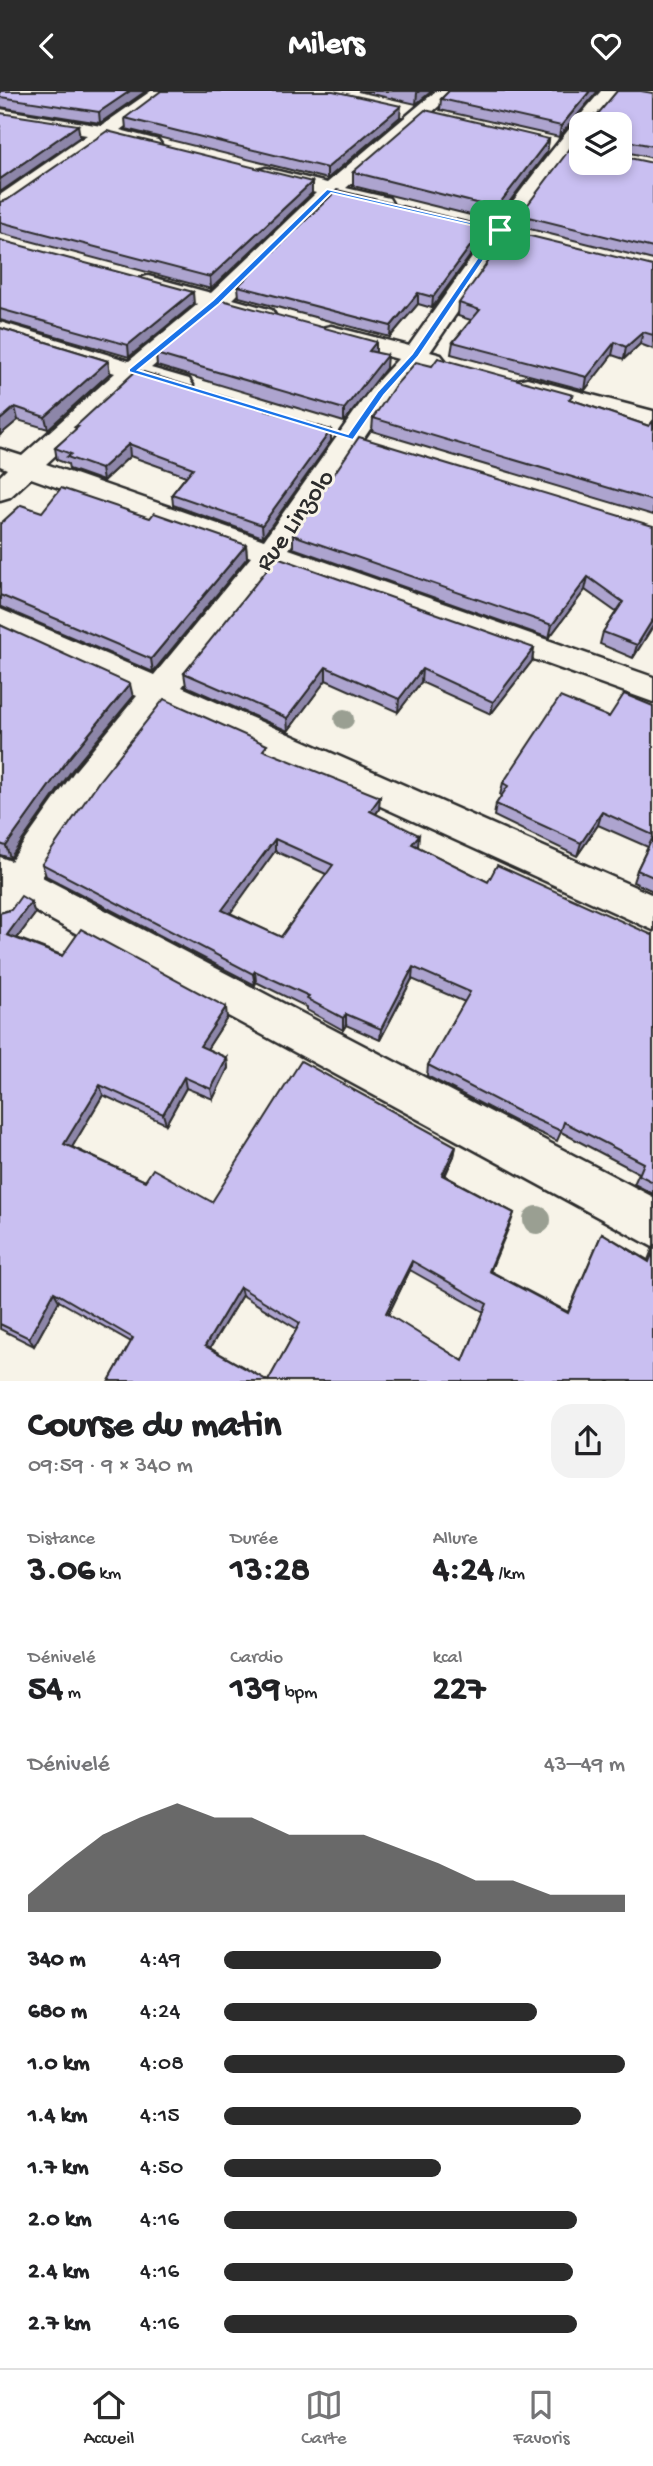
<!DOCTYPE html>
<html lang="fr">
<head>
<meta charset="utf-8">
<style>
  :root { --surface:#fff; --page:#f2f2f2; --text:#202124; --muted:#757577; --line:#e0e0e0; --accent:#2b2b2b }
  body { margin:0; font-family:"Gochi Hand",sans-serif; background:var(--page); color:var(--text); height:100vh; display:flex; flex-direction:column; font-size:26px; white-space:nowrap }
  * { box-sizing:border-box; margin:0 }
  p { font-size:23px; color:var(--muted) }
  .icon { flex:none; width:38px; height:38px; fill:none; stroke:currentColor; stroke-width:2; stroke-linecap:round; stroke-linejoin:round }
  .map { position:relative; height:1290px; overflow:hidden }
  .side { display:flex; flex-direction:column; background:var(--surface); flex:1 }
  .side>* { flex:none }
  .controls { position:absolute; left:569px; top:21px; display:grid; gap:14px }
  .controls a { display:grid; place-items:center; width:63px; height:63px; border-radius:14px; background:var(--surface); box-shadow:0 4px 10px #0003; font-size:35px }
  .pin { position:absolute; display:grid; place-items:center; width:60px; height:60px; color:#fff; margin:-30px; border-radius:14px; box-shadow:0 4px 10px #0006 }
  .round { display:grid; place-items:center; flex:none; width:74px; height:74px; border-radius:21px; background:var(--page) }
  .head { display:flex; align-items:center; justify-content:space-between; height:119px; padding:0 28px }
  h1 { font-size:38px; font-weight:800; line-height:52px }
  .stats { display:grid; grid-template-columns:repeat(3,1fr); gap:10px; height:119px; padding:7px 28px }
  .stats div { display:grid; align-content:center }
  .stats b { font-size:35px; font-weight:800 }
  .stats small { font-size:19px; font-weight:400 }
  .stats p { font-size:19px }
  .chart { height:196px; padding:14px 28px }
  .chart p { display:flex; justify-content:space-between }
  .chart svg { width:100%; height:126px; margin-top:7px; fill:var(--accent); opacity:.7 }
  ul { padding:0 28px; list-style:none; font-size:23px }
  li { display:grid; grid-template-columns:112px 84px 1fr; align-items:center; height:52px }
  li i { height:18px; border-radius:9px; background:var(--accent) }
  header { display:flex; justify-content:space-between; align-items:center; height:91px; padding:0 28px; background:var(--accent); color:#fff; font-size:32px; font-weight:800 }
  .tab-bar { display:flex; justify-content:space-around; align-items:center; height:98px; border-top:2px solid var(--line); background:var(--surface); font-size:19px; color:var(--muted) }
  .tab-bar a { display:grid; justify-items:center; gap:4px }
  .tab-bar .current { color:var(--accent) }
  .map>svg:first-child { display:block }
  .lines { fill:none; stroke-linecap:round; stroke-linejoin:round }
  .minor-casing { stroke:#2b2b2b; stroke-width:5 }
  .minor { fill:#f7f3e8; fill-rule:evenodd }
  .tree { fill:#9a9f92 }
  .wall { fill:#ada4cf; stroke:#2b2b2b; stroke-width:2; fill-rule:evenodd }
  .shaded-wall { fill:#8d86a9; stroke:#2b2b2b; stroke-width:2 }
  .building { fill:#c9bff1; stroke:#2b2b2b; stroke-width:2; fill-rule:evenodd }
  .route { fill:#1a73e8; stroke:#fff; stroke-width:2; fill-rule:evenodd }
  .labels { text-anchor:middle; stroke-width:6; stroke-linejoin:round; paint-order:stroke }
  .street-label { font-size:26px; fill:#2b2b2b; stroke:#f7f3e8 }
</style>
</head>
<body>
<header><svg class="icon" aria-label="back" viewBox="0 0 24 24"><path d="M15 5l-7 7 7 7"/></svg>Milers<svg class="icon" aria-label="heart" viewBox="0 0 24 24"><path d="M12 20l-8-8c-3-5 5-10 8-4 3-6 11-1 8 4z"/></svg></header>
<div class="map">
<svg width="653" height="1290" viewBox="0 0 653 1290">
  <rect width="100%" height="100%" fill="#f7f3e8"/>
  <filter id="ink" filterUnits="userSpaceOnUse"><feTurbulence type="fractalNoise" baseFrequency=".0143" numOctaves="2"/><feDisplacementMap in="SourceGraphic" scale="14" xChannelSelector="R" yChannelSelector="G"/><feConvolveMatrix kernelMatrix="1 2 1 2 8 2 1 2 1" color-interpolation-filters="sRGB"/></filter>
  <g filter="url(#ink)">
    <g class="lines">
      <!-- minor casing -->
      <g class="minor-casing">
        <g id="minor">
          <path d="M151,0H172L120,39L158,49L161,53L158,57L151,59L108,48L8,119L0,120V104L87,44L0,30V18L101,35Z"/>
          <path d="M436,0H456L346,97L389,107L392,112L389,117L381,118L335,107L233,208L272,219L275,224L272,229L263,231L220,220L151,277L189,288L193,294L189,300L180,302L137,289L46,373L264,449L372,296L398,268L322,247L319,242L322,237L331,235L409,255C471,168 531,81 601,0H620L593,33H581V49L541,99L430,261L441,264L445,269L441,274L432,277L420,274L391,307L289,458L653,586V611L277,476L182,596L653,804V839L165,617L100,701L42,786L653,1106V1156L24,814L14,828L0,833V766L11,770L74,681L137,605L0,542V518L154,584L251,466L31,387L10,406L0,409V385L7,378L0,375V358L22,365L115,282L0,246V231L129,270L198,213L140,197L136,192L140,187L148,185L211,202L316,102L259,87L256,83L259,79L266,77L327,92Z"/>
          <path d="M527,287L653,320V336L518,301L514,295L518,289Z"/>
        </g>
      </g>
      <!-- minor -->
      <use href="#minor" class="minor"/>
    </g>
    <!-- trees -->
    <g class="tree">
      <circle cx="344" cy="628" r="10"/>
      <circle cx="537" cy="1129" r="14"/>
    </g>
    <!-- wall -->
    <g class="wall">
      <path d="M0,0H146L100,32L0,16Z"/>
      <path d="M358,0H432L416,13Z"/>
      <path d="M449,0H598L559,46L440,19L441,8Z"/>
      <path d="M653,2V67L621,60L620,33H584L585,24H597Z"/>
      <path d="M400,26L327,88L126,38L125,27Z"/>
      <path d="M549,48L547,61L495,130L353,95V81Z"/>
      <path d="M581,72H653V169L518,135L520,124Z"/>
      <path d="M312,91V102L211,198L0,142V111Z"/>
      <path d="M484,146L432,217L418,213L390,246L239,206L238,195Z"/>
      <path d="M0,149L194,213L129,266L0,229Z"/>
      <path d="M653,175V258L640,253L624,268L612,264L585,299L451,263L453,251L471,229L458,225L459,212Z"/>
      <path d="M0,237L108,270L110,282L48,338L18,329L0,344Z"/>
      <path d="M376,262L386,277L344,331L157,275L156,263Z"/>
      <path d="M572,309L649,335L653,330V424L372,340L373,327Z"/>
      <path d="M75,336L331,350L263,446L173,414L172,403L186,385L130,365L103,390L69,378L68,373L57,369L55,357L76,339Z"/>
      <path d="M42,421L150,427L246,454L247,467L153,581L1,516H0V433Z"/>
      <path d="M653,435V535L633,567L600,553L603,541L616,521L585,499L549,547L293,457V444Z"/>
      <path d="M0,534L133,606L72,679L10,767L0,764Z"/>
      <path d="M534,557L532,570L491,623L421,591L398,621L326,589L288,640L186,595L184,582Z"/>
      <path d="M653,615V800L633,791L637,779L648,756L598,734L577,765L494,725L496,713L501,705L500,704L503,692L609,626Z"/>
      <path d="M267,661L379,718L376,723L418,756L488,791L652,844L653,842V1103L634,1093L639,1082L561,1041L557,1050L516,1031L427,985L428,974L465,911L412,888L380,949L346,934L343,939L307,919V916L256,891L255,894L46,785L42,773ZM275,760L326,783L281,846L230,822Z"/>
      <path d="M31,811L35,823L17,847L227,927L207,958L227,967L228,977L213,1008L186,997L166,1033L103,1004L72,1056L145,1090L212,1111L456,1055L454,1065L445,1085L514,1122L490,1180L568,1221L602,1142L648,1169L653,1156V1290H109L131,1251L59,1210L34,1255L0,1238V822ZM410,1179L484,1221L463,1270L388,1224ZM242,1204L297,1238L268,1290L210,1257Z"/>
    </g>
    <!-- shaded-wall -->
    <g class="shaded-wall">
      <path d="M130,0H146L100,32L99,21Z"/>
      <path d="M420,0H432L416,13L417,2Z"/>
      <path d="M590,0H598L559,46L561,35Z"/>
      <path d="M401,15L400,26L327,88V77Z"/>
      <path d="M78,34L80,46L0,101V88Z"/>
      <path d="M549,48L547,61L495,130L496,117Z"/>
      <path d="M312,91V102L211,198L210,186Z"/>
      <path d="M485,135L484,146L432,217L433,206Z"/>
      <path d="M193,201L194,213L129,266L128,254Z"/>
      <path d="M418,202V213L390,246L391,235Z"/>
      <path d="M643,241L640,253L624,268L626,256Z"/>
      <path d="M376,251V263L369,260Z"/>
      <path d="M615,251L612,264L585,299L587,286Z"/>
      <path d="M387,264L386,277L344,331V318Z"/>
      <path d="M108,270L110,282L48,338L45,326Z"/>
      <path d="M15,316L18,329L0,344V329Z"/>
      <path d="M331,339V350L263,446L262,434Z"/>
      <path d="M129,353L130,365L103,390L101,378Z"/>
      <path d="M246,454L247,467L153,581L151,568Z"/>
      <path d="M588,486L585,499L549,547L552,534Z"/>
      <path d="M653,528V535L633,567L637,554Z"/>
      <path d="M534,557L532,570L491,623L493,611Z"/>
      <path d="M326,576V589L288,640L287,627Z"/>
      <path d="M422,578L421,591L398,621L399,608Z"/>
      <path d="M130,593L133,606L72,679L10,767L6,755L69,667Z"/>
      <path d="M380,706L379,718L370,732V720Z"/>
      <path d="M602,721L598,734L577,765L581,752Z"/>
      <path d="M419,744L418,756L412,753Z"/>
      <path d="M275,748V760L224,831L222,819Z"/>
      <path d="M31,811L35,823L11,855L7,844Z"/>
      <path d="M413,876L412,888L380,949L381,938Z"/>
      <path d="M255,880L256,891L255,894L253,883Z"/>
      <path d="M226,916L227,927L202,966L200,955Z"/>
      <path d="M346,923V934L343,939V927Z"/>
      <path d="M227,967L228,977L213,1008L211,998Z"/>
      <path d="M184,986L186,997L166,1033L163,1023Z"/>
      <path d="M100,994L103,1004L68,1063L64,1053Z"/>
      <path d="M456,1055L454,1065L440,1093L442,1084Z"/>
      <path d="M514,1122L511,1131L487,1188L489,1180Z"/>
      <path d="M412,1170L410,1179L385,1230L386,1222Z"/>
      <path d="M240,1196L242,1204L207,1262L205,1255Z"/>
      <path d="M54,1201L59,1210L34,1255L29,1247Z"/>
    </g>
    <!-- building -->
    <g class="building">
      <path d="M0,0H130L99,21L0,6Z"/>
      <path d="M161,0H333L401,15L327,77L125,27Z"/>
      <path d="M449,0H590L561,35L441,8Z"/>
      <path d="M617,0H641L653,2V55L623,49L620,52V33H585V24H597Z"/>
      <path d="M425,19L549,48L496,117L353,81Z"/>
      <path d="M0,22L78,34L0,88Z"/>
      <path d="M107,40L312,91L210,186L0,131V111L7,109Z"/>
      <path d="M572,55L581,56V72H620V65L653,72V157L520,124Z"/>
      <path d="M337,99L485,135L433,206L418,202L391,235L238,195Z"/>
      <path d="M510,140L653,175V244L643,241L626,256L615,251L587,286L453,251L480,219L459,212Z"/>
      <path d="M0,149L193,201L128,254L0,218Z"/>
      <path d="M222,209L376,251L369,260L387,264L344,318L156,263Z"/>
      <path d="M0,237L108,270L45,326L15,316L0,329Z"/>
      <path d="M438,267L573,304L569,308L649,335L653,330V410L373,327L394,296L416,271L432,275Z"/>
      <path d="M137,279L331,339L262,434L172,403L193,377L129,353L101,378L67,366L71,363L55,357L78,336H75Z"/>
      <path d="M359,346L653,435V528L637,554L603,541L623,511L588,486L552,534L293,444Z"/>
      <path d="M61,397L150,427L154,422L246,454L151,568L0,504V433L21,414L42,421Z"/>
      <path d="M277,466L534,557L493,611L422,578L399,608L326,576L287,627L184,582Z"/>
      <path d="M0,534L130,593L69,667L6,755L0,753Z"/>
      <path d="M624,603L653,615V744L602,721L581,752L496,713L508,695L503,692L560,606L609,626Z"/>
      <path d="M164,608L267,654L263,659L380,706L370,720L419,744L412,753L488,791L497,774L652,844L653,842V1091L639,1084L644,1072L564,1031L561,1040L519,1021L428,974L470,901L413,876L381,938L346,923L343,927L307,908L309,905L255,880L253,883L42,773L99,690ZM275,748L333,774L281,846L222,819Z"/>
      <path d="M653,746V786L637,779Z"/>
      <path d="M21,805L31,811L7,844L62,865L81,838L226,916L200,955L227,967L211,998L184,986L163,1023L100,994L64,1053L145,1090L153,1078L212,1111L301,970L456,1055L442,1084L514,1122L489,1180L568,1222L602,1142L649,1171L653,1161V1290H109L133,1247L54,1201L29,1247L0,1233V822L11,819ZM412,1170L487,1213L463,1270L386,1222ZM240,1196L300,1232L268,1290L205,1255Z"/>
    </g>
  </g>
  <!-- route -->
  <path class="route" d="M327,98L504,139L418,266L384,304L353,349L129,281V278L213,209ZM331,102L496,140L412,263L378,300L348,343L138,279L219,213Z"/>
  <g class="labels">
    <!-- street labels -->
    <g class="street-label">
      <text transform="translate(293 428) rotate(-55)" y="9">Rue Linzolo</text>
    </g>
  </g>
</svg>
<div class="controls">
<a><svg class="icon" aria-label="layers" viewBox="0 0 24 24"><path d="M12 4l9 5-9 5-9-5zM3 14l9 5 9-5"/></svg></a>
</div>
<div class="pin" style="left:500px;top:139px;background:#1e9e55"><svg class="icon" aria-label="arrive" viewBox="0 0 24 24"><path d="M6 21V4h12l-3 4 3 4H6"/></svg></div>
</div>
<section class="side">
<div class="head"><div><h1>Course du matin</h1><p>09:59 · 9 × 340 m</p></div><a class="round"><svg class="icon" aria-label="share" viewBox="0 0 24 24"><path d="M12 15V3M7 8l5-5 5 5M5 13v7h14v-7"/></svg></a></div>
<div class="stats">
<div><p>Distance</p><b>3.06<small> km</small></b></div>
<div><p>Durée</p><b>13:28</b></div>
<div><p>Allure</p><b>4:24<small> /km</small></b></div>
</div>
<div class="stats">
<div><p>Dénivelé</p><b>54<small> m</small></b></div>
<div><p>Cardio</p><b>139<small> bpm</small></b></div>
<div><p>kcal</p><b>227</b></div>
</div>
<div class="chart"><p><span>Dénivelé</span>43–49 m</p>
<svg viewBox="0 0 160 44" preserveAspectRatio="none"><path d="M0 44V38L10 27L20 17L30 11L40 6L50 11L60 11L70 17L80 17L90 17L100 22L110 27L120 33L130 33L140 38L150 38L160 38V44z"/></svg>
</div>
<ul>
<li><b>340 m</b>4:49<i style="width:54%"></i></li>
<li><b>680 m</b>4:24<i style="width:78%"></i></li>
<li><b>1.0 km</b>4:08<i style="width:100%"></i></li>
<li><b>1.4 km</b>4:15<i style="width:89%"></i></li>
<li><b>1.7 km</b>4:50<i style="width:54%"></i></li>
<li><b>2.0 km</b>4:16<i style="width:88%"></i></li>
<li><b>2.4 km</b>4:16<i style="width:87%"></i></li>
<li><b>2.7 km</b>4:16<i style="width:88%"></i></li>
</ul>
</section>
<nav class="tab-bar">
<a class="current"><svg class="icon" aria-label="home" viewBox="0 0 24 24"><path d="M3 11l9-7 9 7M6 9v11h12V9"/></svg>Accueil</a>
<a><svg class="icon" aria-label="map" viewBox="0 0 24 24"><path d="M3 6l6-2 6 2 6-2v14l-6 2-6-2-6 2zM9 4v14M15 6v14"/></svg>Carte</a>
<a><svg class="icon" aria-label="saved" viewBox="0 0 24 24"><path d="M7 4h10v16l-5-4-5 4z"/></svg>Favoris</a>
</nav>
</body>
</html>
